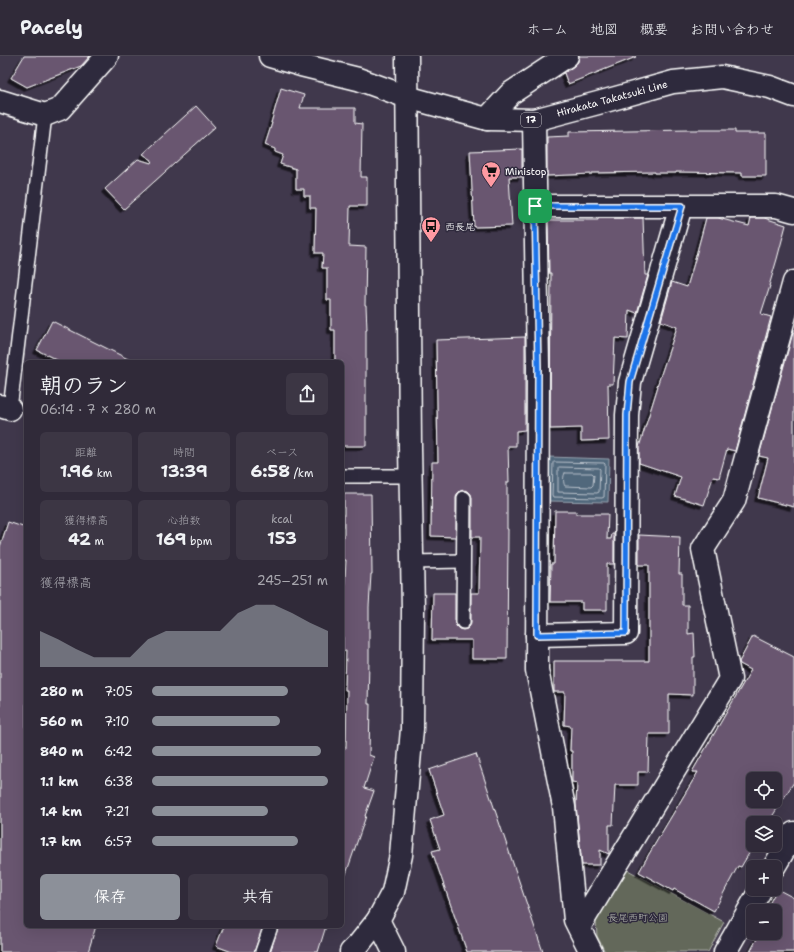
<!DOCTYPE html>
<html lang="ja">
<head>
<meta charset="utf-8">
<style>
  :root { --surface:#302a39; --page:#3c3644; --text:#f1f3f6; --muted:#a8a7ae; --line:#4b4653; --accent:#8c9099 }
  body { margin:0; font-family:"Shantell Sans","Klee One",sans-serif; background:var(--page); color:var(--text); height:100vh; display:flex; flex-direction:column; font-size:15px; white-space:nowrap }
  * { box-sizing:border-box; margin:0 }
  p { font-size:13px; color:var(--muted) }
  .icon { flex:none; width:22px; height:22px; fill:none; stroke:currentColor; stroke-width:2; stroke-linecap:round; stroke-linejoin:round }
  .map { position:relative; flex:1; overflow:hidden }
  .details { position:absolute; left:24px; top:304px; width:320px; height:568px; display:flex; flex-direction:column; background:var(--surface); border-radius:6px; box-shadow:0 4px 16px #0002,0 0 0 1px var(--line) }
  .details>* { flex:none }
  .tools { position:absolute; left:746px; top:716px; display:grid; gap:8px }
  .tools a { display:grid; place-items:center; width:36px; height:36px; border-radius:6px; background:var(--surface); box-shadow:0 4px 16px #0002,0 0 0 1px var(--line); font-size:20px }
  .pin { position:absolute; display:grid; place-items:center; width:34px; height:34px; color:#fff; margin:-17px; border-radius:8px; box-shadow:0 2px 6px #0006 }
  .round { display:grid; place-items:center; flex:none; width:42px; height:42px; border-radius:6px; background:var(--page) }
  .headline { display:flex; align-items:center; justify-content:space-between; height:68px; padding:0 16px }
  h1 { font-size:22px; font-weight:700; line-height:30px }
  .figures { display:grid; grid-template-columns:repeat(3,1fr); gap:6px; height:68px; padding:4px 16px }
  .figures div { display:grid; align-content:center; border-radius:6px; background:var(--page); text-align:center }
  .figures b { font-size:17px; font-weight:700 }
  .figures small { font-size:11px; font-weight:400 }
  .figures p { font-size:11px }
  .chart { height:112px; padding:8px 16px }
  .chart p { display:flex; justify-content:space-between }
  .chart svg { width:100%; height:72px; margin-top:4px; fill:var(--accent); opacity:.7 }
  .cta { display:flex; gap:8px; margin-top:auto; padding:8px 16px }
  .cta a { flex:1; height:46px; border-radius:6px; background:var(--accent); color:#fff; font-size:16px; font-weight:700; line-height:46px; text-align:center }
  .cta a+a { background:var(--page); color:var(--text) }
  ul { padding:0 16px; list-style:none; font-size:13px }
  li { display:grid; grid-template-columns:64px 48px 1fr; align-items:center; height:30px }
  li i { height:10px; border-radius:5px; background:var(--accent) }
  header { display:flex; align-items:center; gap:24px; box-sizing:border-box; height:56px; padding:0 20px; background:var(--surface); border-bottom:1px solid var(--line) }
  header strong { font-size:19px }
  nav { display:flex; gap:22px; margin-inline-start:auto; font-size:14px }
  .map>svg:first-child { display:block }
  .green { fill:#63685a; stroke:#b1b4ac }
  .water { fill:#51677c; stroke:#97a4b0 }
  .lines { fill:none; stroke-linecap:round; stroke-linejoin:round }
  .shore { stroke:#b9c2cb; stroke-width:1 }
  .building { fill:#695770; stroke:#fff; fill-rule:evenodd; filter:url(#shadow) }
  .lane-casing { stroke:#fff; stroke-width:16 }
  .street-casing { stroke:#fff; stroke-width:25 }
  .secondary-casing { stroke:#fff; stroke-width:25 }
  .primary-casing { stroke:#fff; stroke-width:25 }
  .lane { stroke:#2f2a3d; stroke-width:13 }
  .street { stroke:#2f2a3d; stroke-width:22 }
  .secondary { stroke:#2f2a3d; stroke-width:22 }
  .primary { stroke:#2f2a3d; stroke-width:22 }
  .route-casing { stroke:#fff; stroke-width:8 }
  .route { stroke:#1a73e8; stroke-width:5 }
  .labels { text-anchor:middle; stroke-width:3; stroke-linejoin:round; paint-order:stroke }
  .shield { fill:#2f2a3d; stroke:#c1bfc5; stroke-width:1 }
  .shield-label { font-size:9px; font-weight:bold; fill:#fff }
  .street-label { font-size:10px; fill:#fff; stroke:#2f2a3d }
  .poi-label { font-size:10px; fill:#fff; stroke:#2f2a3d; text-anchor:start }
  .park-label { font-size:10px; fill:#b1b4ac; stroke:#2f2a3d }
</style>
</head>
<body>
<header>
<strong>Pacely</strong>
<nav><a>ホーム</a><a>地図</a><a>概要</a><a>お問い合わせ</a></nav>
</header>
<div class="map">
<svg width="794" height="896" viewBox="0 0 794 896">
  <defs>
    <filter id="shadow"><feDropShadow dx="-3.5" dy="3.5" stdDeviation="0" flood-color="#0009"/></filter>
  </defs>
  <rect width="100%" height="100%" fill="#40384c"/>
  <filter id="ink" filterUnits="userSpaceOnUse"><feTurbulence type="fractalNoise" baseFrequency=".025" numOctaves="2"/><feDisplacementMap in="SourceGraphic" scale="8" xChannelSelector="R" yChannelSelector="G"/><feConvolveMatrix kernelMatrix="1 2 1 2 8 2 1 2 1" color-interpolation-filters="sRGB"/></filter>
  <g filter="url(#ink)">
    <!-- green -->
    <path class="green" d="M624,812L724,866L708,896H605L597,880L596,865Z"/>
    <!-- water -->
    <path class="water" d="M549,401L609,403L608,446L548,445Z"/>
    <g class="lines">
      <!-- shore -->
      <g class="shore">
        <path d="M554,406L604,407L605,408L604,441L602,442L553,441L552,439L553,407Z"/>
        <path d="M559,411L599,412L600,413L599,436L597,437L558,436V412Z"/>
        <path d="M565,417H592L594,419L593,429L591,431L565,430C563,427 563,420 565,417Z"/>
      </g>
    </g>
    <!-- building -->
    <g class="building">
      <path d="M24,0H90L81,10L27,31L11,22Z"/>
      <path d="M579,0H635L636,1L568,28L564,17L574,10L578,6Z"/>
      <path d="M281,32L304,39L300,52H355V67L362,68L361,121H367V150H350L349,190L366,191L365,249H366L367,274H366V390H342V306H335V274H331V244H327V212H322L323,197H315L316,152H310V140H304V133H296V113L280,108L283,99L275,96V93L265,89L272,67H271Z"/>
      <path d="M196,50L215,71L124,153L105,133L138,103L151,107L152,104L143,98Z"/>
      <path d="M689,74H735V77H766V120H742V117L676,116V117H655V116L592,117V118L547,120V81L569,80V76Z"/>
      <path d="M522,93V121H509L512,170L474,171L470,95Z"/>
      <path d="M598,162H643L645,219H648L637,257L629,254L628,283L615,282L613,328H608L609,384L581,385V372L550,373L551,217H549L548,164H598Z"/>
      <path d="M706,162H718L749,170L751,162H764L786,169L777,203L769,230H770L761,258L771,261L735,395L727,393L719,422L713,421L704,449L675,440L681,421L639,407V391L658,330H657L677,271L661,265L672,226L687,231L694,207Z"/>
      <path d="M52,265L134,306H61L37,294Z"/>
      <path d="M794,273V451L758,442L768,402L759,400Z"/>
      <path d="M525,281V374L516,375V390H508L509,426H507V473H508L507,603H472V584H432L433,537H455V566L456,570L459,573L463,574L467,573L470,570L471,566V537H479L480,481H472V442L471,438L468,435L464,434L460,435L457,438L456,442V481L431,480L432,406H438L436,284Z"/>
      <path d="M344,438H371L372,518H371L369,551V605L368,648H370L369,699L374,701L364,732L374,735L365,760H366L345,821L342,820V691L346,692L347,634H345L346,595H343V558L346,504H343V481H344Z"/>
      <path d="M555,455H576V458H608L607,483H611L612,478H614V508H607V554H582V546H550L551,508H554Z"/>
      <path d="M8,466L26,472V870H96L88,896H0V491Z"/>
      <path d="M639,479L680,481L679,518H682V549H688V578L694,577L695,601H693V639L669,638V678H649L648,716H638V729H615L613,769H609V798L600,794V809H582L576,749L577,727L572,726V695H570L571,670L564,669L565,636H554V605H649V509H639Z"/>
      <path d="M753,580L794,601V726L768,767H753V789H754L741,811L738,810L714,855L674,833L673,835L639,816L649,798L698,716H692L751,614L740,608L739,606ZM753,723H775V745H753Z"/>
      <path d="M476,698L543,896H467L432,795L440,793L430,764L444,759L429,714Z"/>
      <path d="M777,833L794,842V896H750L759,879L757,878V877H775V855H769L770,853L767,852Z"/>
      <path d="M224,870H263L254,896H232L216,890Z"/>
      <path d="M279,870H326L318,896H270Z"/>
    </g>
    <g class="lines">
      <!-- lane casing -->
      <g class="lane-casing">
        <g id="lane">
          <path d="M10,353L45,59"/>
          <path d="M342,420H410"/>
          <path d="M412,506L463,505"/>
          <path d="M463,566L464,442"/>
          <path d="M262,896L271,870"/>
        </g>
      </g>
      <!-- street casing -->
      <g class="street-casing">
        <g id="street">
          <path d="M0,45L45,59L60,53L107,0"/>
          <path d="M487,63L511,37L567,0"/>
          <path d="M534,64L538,311L537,614L564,751L575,864L591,896"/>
          <path d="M535,150H776L794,155"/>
          <path d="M0,350L10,353"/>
          <path d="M537,579L626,577L627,359L630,326L681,150"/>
          <path d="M774,811L794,777"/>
          <path d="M579,871L730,623L703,493L734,445L794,226"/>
          <path d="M725,896L761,833"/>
        </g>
      </g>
      <!-- secondary casing -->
      <g class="secondary-casing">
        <g id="secondary">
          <path d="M378,864L394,896"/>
          <path d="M351,896L359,888L378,864L393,836L401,799L412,673L413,554L410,391L407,0"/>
        </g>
      </g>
      <!-- primary casing -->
      <g class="primary-casing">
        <path id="primary" d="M270,0L301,9L358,23L407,41L487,63L534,64L598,47L673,26L722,21L770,31L794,40"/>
      </g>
      <!-- lane -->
      <use href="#lane" class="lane"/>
      <!-- street -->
      <use href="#street" class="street"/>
      <!-- secondary -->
      <use href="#secondary" class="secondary"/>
      <!-- primary -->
      <use href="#primary" class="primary"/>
    </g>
  </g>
  <g class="lines" filter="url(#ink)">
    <!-- route casing -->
    <g class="route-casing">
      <path id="route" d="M535,150H682L630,326L627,359L626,577L537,579L538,311Z"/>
    </g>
    <!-- route -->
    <use href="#route" class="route"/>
  </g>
  <!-- icons -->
  <defs>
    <g id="supermarket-pin" transform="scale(1)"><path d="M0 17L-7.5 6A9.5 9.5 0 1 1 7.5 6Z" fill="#ff9aa2" stroke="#2f2a3d"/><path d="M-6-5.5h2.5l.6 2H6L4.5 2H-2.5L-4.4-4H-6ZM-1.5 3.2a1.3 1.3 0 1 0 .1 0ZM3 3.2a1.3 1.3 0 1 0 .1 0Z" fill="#111"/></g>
    <g id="bus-pin" transform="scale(1)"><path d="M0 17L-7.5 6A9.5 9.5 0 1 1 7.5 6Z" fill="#ff9aa2" stroke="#2f2a3d"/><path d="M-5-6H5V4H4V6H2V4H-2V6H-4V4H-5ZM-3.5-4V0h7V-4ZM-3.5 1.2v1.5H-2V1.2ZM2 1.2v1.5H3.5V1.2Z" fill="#111"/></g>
  </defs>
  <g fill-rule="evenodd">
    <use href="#supermarket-pin" x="491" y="115"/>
    <use href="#bus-pin" x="431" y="170"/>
  </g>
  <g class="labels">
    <!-- shield labels -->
    <rect class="shield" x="521" y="57" width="20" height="14" rx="3"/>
    <g class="shield-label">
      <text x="531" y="67">17</text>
    </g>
    <!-- street labels -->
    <g class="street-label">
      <text transform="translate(612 42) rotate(-15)" y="4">Hirakata Takatsuki Line</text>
    </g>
    <!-- poi labels -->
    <g class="poi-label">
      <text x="505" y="119">Ministop</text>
      <text x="445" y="174">西長尾</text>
    </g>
    <!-- park labels -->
    <g class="park-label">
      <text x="638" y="865">長尾西町公園</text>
    </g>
  </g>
</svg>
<div class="tools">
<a><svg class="icon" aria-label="locate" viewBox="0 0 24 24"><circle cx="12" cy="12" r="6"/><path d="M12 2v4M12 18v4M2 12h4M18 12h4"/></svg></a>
<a><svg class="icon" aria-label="layers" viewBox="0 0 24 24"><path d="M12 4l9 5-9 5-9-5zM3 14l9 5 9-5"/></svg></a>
<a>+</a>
<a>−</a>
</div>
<div class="pin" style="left:535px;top:150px;background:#1e9e55"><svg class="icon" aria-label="arrive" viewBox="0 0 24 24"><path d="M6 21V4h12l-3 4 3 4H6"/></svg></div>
<section class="details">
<div class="headline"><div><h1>朝のラン</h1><p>06:14 · 7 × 280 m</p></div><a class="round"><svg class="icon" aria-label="share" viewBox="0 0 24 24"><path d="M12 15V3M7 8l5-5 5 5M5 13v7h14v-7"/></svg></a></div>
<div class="figures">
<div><p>距離</p><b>1.96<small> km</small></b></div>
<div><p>時間</p><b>13:39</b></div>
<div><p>ペース</p><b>6:58<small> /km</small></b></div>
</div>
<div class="figures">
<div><p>獲得標高</p><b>42<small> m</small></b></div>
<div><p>心拍数</p><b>169<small> bpm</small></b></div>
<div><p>kcal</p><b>153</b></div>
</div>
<div class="chart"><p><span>獲得標高</span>245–251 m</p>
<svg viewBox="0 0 160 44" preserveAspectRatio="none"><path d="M0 44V22L10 27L20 33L30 38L40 38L50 38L60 27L70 22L80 22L90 22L100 22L110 11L120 6L130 6L140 11L150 17L160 22V44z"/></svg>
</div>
<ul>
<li><b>280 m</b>7:05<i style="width:77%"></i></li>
<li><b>560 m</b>7:10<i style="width:73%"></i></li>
<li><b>840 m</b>6:42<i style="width:96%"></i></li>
<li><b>1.1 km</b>6:38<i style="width:100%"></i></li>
<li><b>1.4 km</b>7:21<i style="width:66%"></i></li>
<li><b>1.7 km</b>6:57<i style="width:83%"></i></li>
</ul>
<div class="cta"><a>保存</a><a>共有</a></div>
</section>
</div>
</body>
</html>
